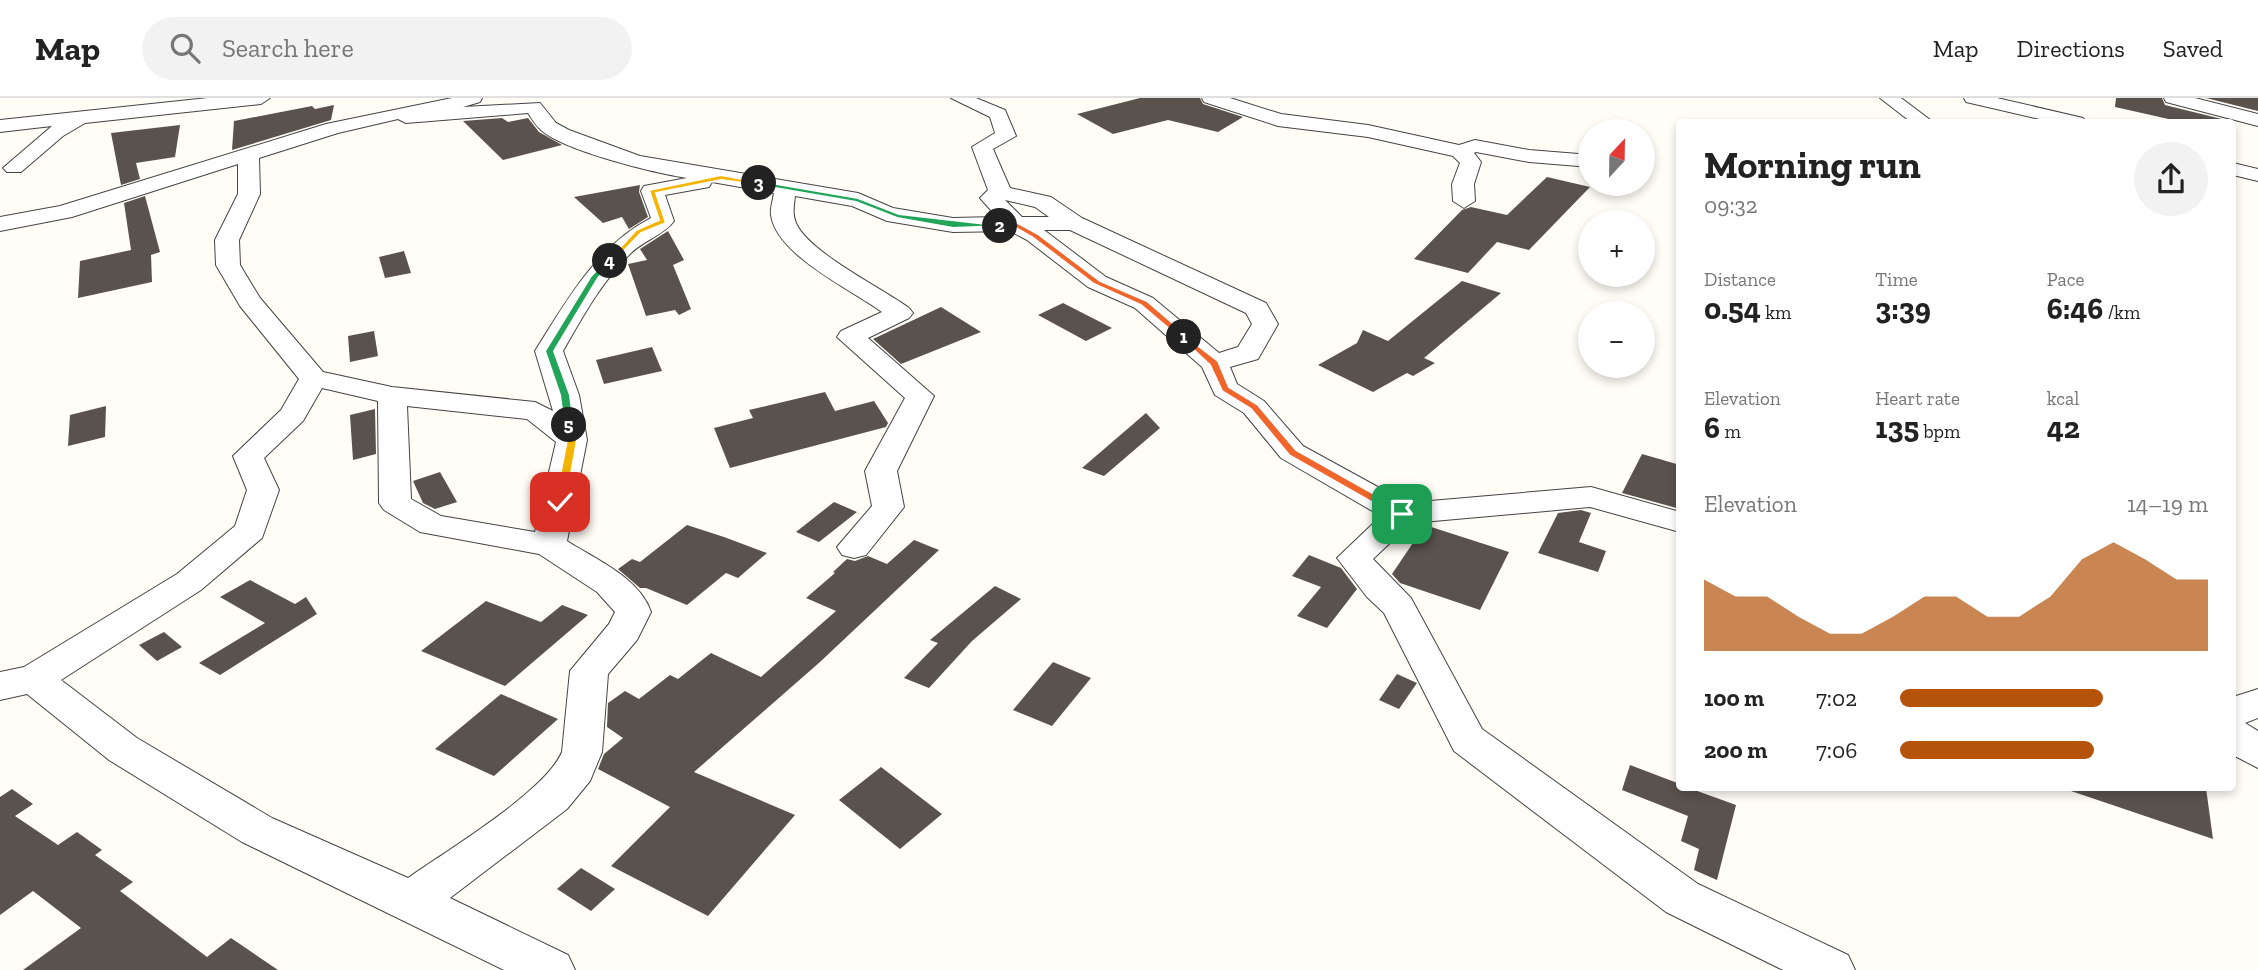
<!DOCTYPE html>
<html lang="en">
<head>
<meta charset="utf-8">
<style>
  :root { --surface:#fff; --page:#f2f2f2; --text:#222; --muted:#767676; --line:#e0e0e0; --accent:#b45309 }
  body { margin:0; font-family:"Zilla Slab",serif; background:var(--page); color:var(--text); height:100vh; display:flex; flex-direction:column; font-size:26px; white-space:nowrap }
  * { box-sizing:border-box; margin:0 }
  p { font-size:23px; color:var(--muted) }
  .icon { flex:none; width:38px; height:38px; fill:none; stroke:currentColor; stroke-width:2; stroke-linecap:round; stroke-linejoin:round }
  .map { position:relative; flex:1; overflow:hidden }
  .side { position:absolute; left:1676px; top:21px; width:560px; height:672px; display:flex; flex-direction:column; background:var(--surface); border-radius:7px; box-shadow:0 4px 10px #0003 }
  .side>* { flex:none }
  .needle { width:46px; rotate:22deg }
  .fabs { position:absolute; left:1578px; top:21px; display:grid; gap:14px }
  .fabs a { display:grid; place-items:center; width:77px; height:77px; border-radius:50%; background:var(--surface); box-shadow:0 4px 10px #0003; font-size:35px }
  .pin { position:absolute; display:grid; place-items:center; width:60px; height:60px; color:#fff; margin:-30px; border-radius:14px; box-shadow:0 4px 10px #0006 }
  .km { position:absolute; width:35px; height:35px; margin:-18px; border-radius:50%; background:#222; color:#fff; font-size:19px; line-height:35px; text-align:center }
  .round { display:grid; place-items:center; flex:none; width:74px; height:74px; border-radius:37px; background:var(--page) }
  .head { display:flex; align-items:center; justify-content:space-between; height:119px; padding:0 28px }
  h1 { font-size:38px; font-weight:700; line-height:52px }
  .stats { display:grid; grid-template-columns:repeat(3,1fr); gap:10px; height:119px; padding:7px 28px }
  .stats div { display:grid; align-content:center }
  .stats b { font-size:30px; font-weight:700 }
  .stats small { font-size:19px; font-weight:400 }
  .stats p { font-size:19px }
  .chart { height:196px; padding:14px 28px }
  .chart p { display:flex; justify-content:space-between }
  .chart svg { width:100%; height:126px; margin-top:7px; fill:var(--accent); opacity:.7 }
  ul { padding:0 28px; list-style:none; font-size:23px }
  li { display:grid; grid-template-columns:112px 84px 1fr; align-items:center; height:52px }
  li i { height:18px; border-radius:9px; background:var(--accent) }
  header { display:flex; align-items:center; gap:42px; box-sizing:border-box; height:98px; padding:0 35px; background:var(--surface); border-bottom:2px solid var(--line) }
  header strong { font-size:33px }
  nav { display:flex; gap:38px; margin-inline-start:auto; font-size:24px }
  .search { width:490px; height:63px; background:var(--page); display:flex; align-items:center; gap:18px; box-sizing:border-box; padding:0 24px; border-radius:38px; color:var(--muted); font-size:26px }
  .map>svg:first-child { display:block }
  .building { fill:#5a524d }
  .lines { fill:none; stroke-linecap:round; stroke-linejoin:round }
  .minor-casing { stroke:#444; stroke-width:2 }
  .minor { fill:#fff; fill-rule:evenodd }
  .split-1 { fill:#f0652b; stroke:#fff; stroke-width:2 }
  .split-2 { fill:#f0652b; stroke:#fff; stroke-width:2 }
  .split-3 { fill:#22a559; stroke:#fff; stroke-width:2 }
  .split-4 { fill:#f5b400; stroke:#fff; stroke-width:2 }
  .split-5 { fill:#22a559; stroke:#fff; stroke-width:2 }
  .split-6 { fill:#f5b400; stroke:#fff; stroke-width:2 }
</style>
</head>
<body>
<header>
<strong>Map</strong>
<div class="search"><svg class="icon" aria-label="search" viewBox="0 0 24 24"><circle cx="10" cy="10" r="6"/><path d="M15 15l6 6"/></svg>Search here</div>
<nav><a>Map</a><a>Directions</a><a>Saved</a></nav>
</header>
<div class="map">
<svg width="2258" height="872" viewBox="0 0 2258 872">
  <rect width="100%" height="100%" fill="#fffdf5"/>
  <!-- building -->
  <g class="building">
    <path d="M1140,0H1200L1203,6L1243,19L1218,34L1168,22L1113,36L1077,16Z"/>
    <path d="M2116,0H2162L2165,7L2234,24H2182L2115,9Z"/>
    <path d="M2206,0H2258V13Z"/>
    <path d="M334,7L331,22L232,52L234,23L312,8L315,11Z"/>
    <path d="M502,20L508,24L528,20L539,34L562,47L503,62L463,23Z"/>
    <path d="M180,27L175,59L136,65L140,81L121,87L111,35Z"/>
    <path d="M1547,79L1590,89L1529,152L1497,144L1468,175L1414,161L1462,112L1471,109L1507,117Z"/>
    <path d="M640,87L639,94L648,119L629,131L622,119L603,125L574,99Z"/>
    <path d="M145,98L160,154L151,157L152,184L78,200L80,163L131,152L124,105Z"/>
    <path d="M668,133L684,162L673,167L691,211L679,217L675,212L646,218L628,166L647,162L640,151Z"/>
    <path d="M404,153L411,175L385,180L379,159Z"/>
    <path d="M1462,183L1501,195L1424,260L1435,265L1413,278L1407,275L1373,294L1318,267L1357,245L1363,232L1388,243Z"/>
    <path d="M1063,205L1112,230L1086,243L1038,217Z"/>
    <path d="M941,209L981,234L901,266L873,241Z"/>
    <path d="M374,233L378,258L350,264L348,238Z"/>
    <path d="M652,249L662,273L604,286L596,262Z"/>
    <path d="M825,294L835,313L874,303L888,325L886,329L730,370L714,330L753,320L749,312Z"/>
    <path d="M106,308L105,339L68,348L70,317Z"/>
    <path d="M375,311L376,356L353,362L350,317Z"/>
    <path d="M1146,315L1160,330L1104,378L1082,370Z"/>
    <path d="M1642,356L1680,367V411L1622,395Z"/>
    <path d="M440,374L457,404L435,411L423,405L413,383Z"/>
    <path d="M834,404L857,414L819,444L796,434Z"/>
    <path d="M1581,412L1591,415L1579,444L1606,453L1598,474L1538,455L1558,415Z"/>
    <path d="M687,427L724,439L767,455L738,480L726,475L687,507L646,490H640L618,471L632,461L640,464Z"/>
    <path d="M1425,427L1509,454L1480,512L1400,485L1392,476Z"/>
    <path d="M914,442L939,452L820,564L694,674L795,717L708,818L611,768L670,709L598,671L604,656L623,640L607,629L608,605L625,593L639,601L670,577L678,581L711,555L761,579L836,513L806,500L835,475L833,474L847,461L855,463L868,458L887,466Z"/>
    <path d="M1309,457L1341,470L1357,491L1327,530L1297,518L1321,489L1292,478Z"/>
    <path d="M250,482L295,506L306,499L317,516L220,577L199,565L265,525L220,499Z"/>
    <path d="M995,488L1021,501L972,543L929,590L904,580L938,545L930,542Z"/>
    <path d="M486,503L541,524L562,507L588,517L505,588L421,553Z"/>
    <path d="M164,534L182,549L157,563L139,547Z"/>
    <path d="M1053,564L1091,580L1052,628L1013,612Z"/>
    <path d="M1397,576L1417,585L1399,611L1379,602Z"/>
    <path d="M501,596L558,621L494,678L435,651Z"/>
    <path d="M1630,667L1680,686V690H1689L1736,707L1717,782L1694,772L1699,751L1681,743L1688,718L1622,692Z"/>
    <path d="M881,669L942,716L900,751L839,702Z"/>
    <path d="M2072,690H2206L2213,741L2071,693Z"/>
    <path d="M12,691L33,706L15,718L58,747L77,734L102,752L95,757L133,784L120,793L207,859L231,840L278,872H23L81,830L33,793L0,817V699Z"/>
    <path d="M581,770L615,791L591,813L557,791Z"/>
  </g>
  <g class="lines">
    <!-- minor casing -->
    <g class="minor-casing">
      <g id="minor">
        <path d="M208,0H270L261,6L85,25L63,38L21,74H7L3,70L52,28L0,34V22Z"/>
        <path d="M452,0H482L480,4L463,9L540,5L556,25L569,32L640,58L858,95L893,110L953,120L997,119L980,100L988,92L972,49L995,35L990,19L951,0H976L1005,12L1016,38L993,51L1010,90L1051,99L1082,120L1266,205L1278,226L1258,261L1230,269L1237,286L1264,303L1303,348L1407,405L1591,389L1680,414V434L1590,409L1411,425L1373,461L1411,500L1482,631L1698,786L1848,857L1855,872H1783L1666,814L1454,653L1384,515L1367,499L1337,460L1381,418L1281,360L1244,315L1215,297L1202,269L1135,210L1088,189L1027,142L1010,133L953,134L887,123L852,108L795,98C794,108 792,116 796,125C808,154 882,190 909,210L913,215L909,220L868,240L934,298L897,373L904,409L866,457L854,460L842,457L837,449L872,408L865,373L905,300L837,239L841,233L882,214C852,192 776,157 771,117C770,110 773,102 774,95L712,84L709,89L665,97L674,123C665,136 643,143 631,155C602,183 583,218 563,253L579,297L587,342L567,443C595,461 640,480 651,514L637,542L608,576L602,654L590,683L567,711L450,800L568,857L575,872H504L242,744L109,662L27,596L0,602V574L24,569L177,476L235,428L247,392L233,358L281,312L299,281L240,208L216,167L215,142L238,96V66L72,119L0,133V119L60,108L326,26ZM528,15C532,21 536,28 541,32C564,53 655,75 687,80L644,88L641,93L651,120C596,149 567,202 535,253L553,313L535,304L392,289L323,274L260,200L240,167L239,142L260,96L259,60L338,35L398,21L406,25ZM1005,102L1035,109L1049,119H1022ZM1044,132H1070L1246,215L1252,226L1238,249L1219,255L1153,200L1106,179ZM322,290L378,303L379,405L384,412L420,434L539,456L597,494L615,514L609,526L570,573L562,654C545,694 446,753 408,780L272,720L137,640L61,582L201,492L262,440L279,392L264,360L303,323ZM407,308L527,321L556,344L535,434L441,418L411,401Z"/>
        <path d="M1202,0H1230L1281,16L1368,27L1459,47L1475,42L1529,52L1591,57V69L1529,64L1476,54L1474,55L1481,64L1474,86L1475,103L1464,110L1453,103L1452,86L1460,65L1453,58L1368,39L1278,28L1204,4Z"/>
        <path d="M1880,0H1901L1933,24H1911Z"/>
        <path d="M1964,0H1997L2083,20L2086,24H2053L1966,4Z"/>
        <path d="M2164,0H2195L2258,16V28L2166,4Z"/>
        <path d="M2233,65L2258,71V83L2233,77Z"/>
        <path d="M2258,591V620L2245,625L2258,633V670L2233,657V599Z"/>
      </g>
    </g>
    <!-- minor -->
    <use href="#minor" class="minor"/>
  </g>
  <!-- split-1 -->
  <path class="split-1" d="M1184,237L1218,263L1229,289L1258,307L1296,352L1406,414V419H1398L1289,357L1251,311L1222,293L1210,267L1180,239Z"/>
  <!-- split-2 -->
  <path class="split-2" d="M1018,125L1038,136L1100,183L1147,203L1189,239L1181,241L1141,207L1094,186L1032,139L1016,130L996,128Z"/>
  <!-- split-3 -->
  <path class="split-3" d="M759,83L858,100L899,116L1004,128L953,130L897,120L856,104L757,87Z"/>
  <!-- split-4 -->
  <path class="split-4" d="M721,77L763,85L759,87L721,82L656,95L666,125L641,135L613,164H607L636,132L659,122L649,92Z"/>
  <!-- split-5 -->
  <path class="split-5" d="M607,161L614,163L598,180L554,253L570,297L574,327L569,330L564,327L560,297L545,253L591,178Z"/>
  <!-- split-6 -->
  <path class="split-6" d="M569,324L574,327L577,342L566,404L560,407L555,404L567,342L564,327Z"/>
</svg>
<div class="fabs">
<a><svg class="needle" viewBox="-14 -14 28 28"><path d="M0-13l5 13h-10z" fill="#e53935"/><path d="M0 13l5-13h-10z" fill="#767676"/></svg></a>
<a>+</a>
<a>−</a>
</div>
<div class="pin" style="left:1402px;top:416px;background:#1e9e55"><svg class="icon" aria-label="arrive" viewBox="0 0 24 24"><path d="M6 21V4h12l-3 4 3 4H6"/></svg></div>
<div class="pin" style="left:560px;top:404px;background:#d93025"><svg class="icon" aria-label="check" viewBox="0 0 24 24"><path d="M5 12l5 5 9-10"/></svg></div>
<b class="km" style="left:1184px;top:239px">1</b>
<b class="km" style="left:1000px;top:128px">2</b>
<b class="km" style="left:759px;top:85px">3</b>
<b class="km" style="left:610px;top:163px">4</b>
<b class="km" style="left:569px;top:327px">5</b>
<section class="side">
<div class="head"><div><h1>Morning run</h1><p>09:32</p></div><a class="round"><svg class="icon" aria-label="share" viewBox="0 0 24 24"><path d="M12 15V3M7 8l5-5 5 5M5 13v7h14v-7"/></svg></a></div>
<div class="stats">
<div><p>Distance</p><b>0.54<small> km</small></b></div>
<div><p>Time</p><b>3:39</b></div>
<div><p>Pace</p><b>6:46<small> /km</small></b></div>
</div>
<div class="stats">
<div><p>Elevation</p><b>6<small> m</small></b></div>
<div><p>Heart rate</p><b>135<small> bpm</small></b></div>
<div><p>kcal</p><b>42</b></div>
</div>
<div class="chart"><p><span>Elevation</span>14–19 m</p>
<svg viewBox="0 0 160 44" preserveAspectRatio="none"><path d="M0 44V19L10 25L20 25L30 32L40 38L50 38L60 32L70 25L80 25L90 32L100 32L110 25L120 12L130 6L140 12L150 19L160 19V44z"/></svg>
</div>
<ul>
<li><b>100 m</b>7:02<i style="width:66%"></i></li>
<li><b>200 m</b>7:06<i style="width:63%"></i></li>
</ul>
</section>
</div>
</body>
</html>
